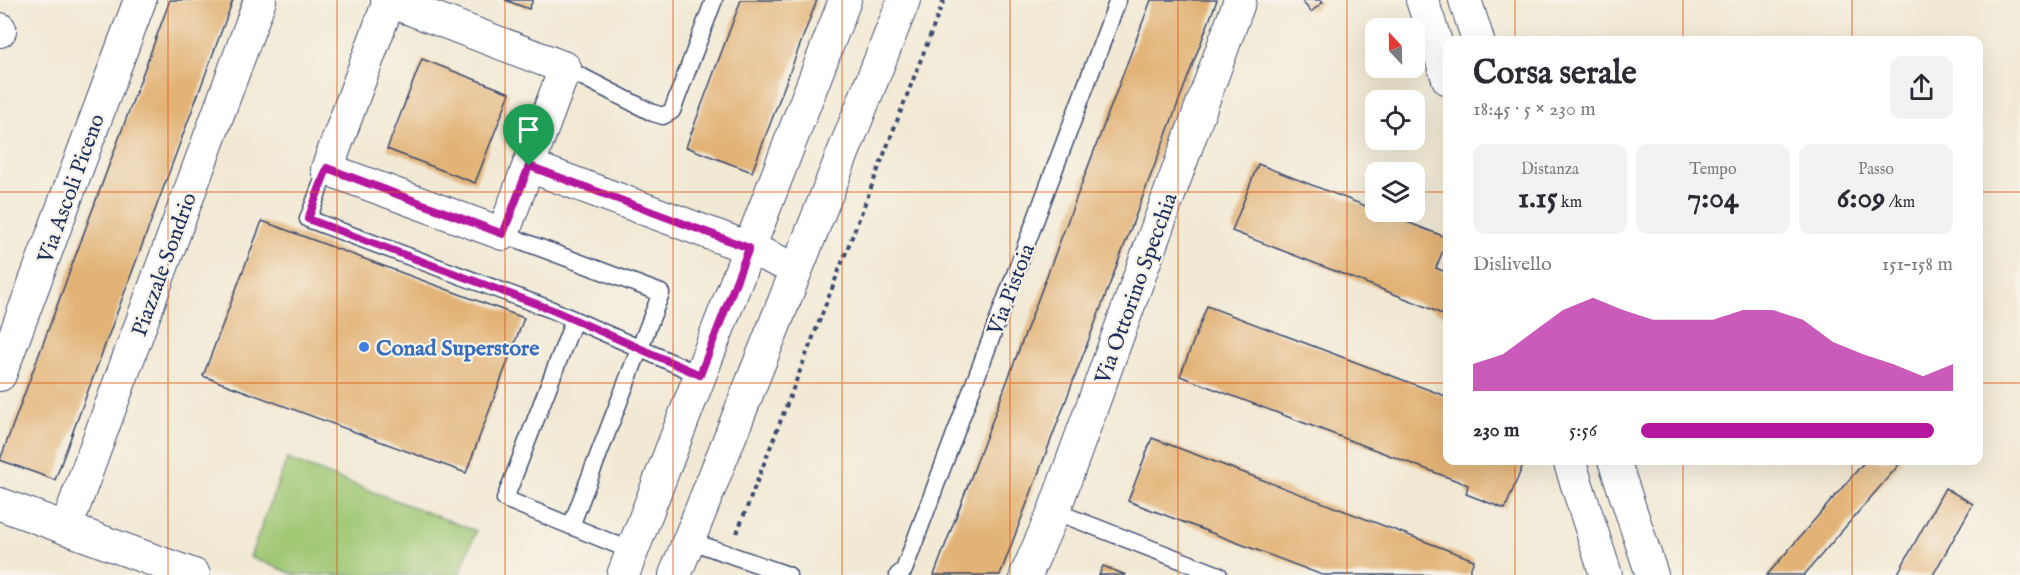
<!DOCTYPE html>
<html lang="it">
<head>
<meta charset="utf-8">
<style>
  :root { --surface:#fff; --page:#f2f2f3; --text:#2b2b33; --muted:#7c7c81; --accent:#b5179e }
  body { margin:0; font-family:"IM FELL English",serif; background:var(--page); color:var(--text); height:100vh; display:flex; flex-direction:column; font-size:22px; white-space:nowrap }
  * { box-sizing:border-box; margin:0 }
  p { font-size:20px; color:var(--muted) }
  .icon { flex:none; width:33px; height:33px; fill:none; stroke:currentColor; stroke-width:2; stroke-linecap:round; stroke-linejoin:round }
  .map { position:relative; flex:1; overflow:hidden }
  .details { position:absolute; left:1443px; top:36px; width:540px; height:429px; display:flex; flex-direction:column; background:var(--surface); border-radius:12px; box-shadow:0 6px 24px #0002 }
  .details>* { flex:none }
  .needle { width:39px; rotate:338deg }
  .fabs { position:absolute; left:1365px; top:18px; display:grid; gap:12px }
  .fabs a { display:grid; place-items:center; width:60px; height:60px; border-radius:12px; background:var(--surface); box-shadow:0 6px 24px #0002; font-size:30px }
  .pin { position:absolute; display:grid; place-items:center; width:51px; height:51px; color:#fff; margin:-62px -26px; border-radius:50% 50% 50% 0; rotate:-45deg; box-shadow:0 0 6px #0007 }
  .pin .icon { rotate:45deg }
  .round { display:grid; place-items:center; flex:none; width:63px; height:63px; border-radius:12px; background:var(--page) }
  .summary { display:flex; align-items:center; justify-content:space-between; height:102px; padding:0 30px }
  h1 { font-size:33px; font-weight:800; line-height:45px }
  .metrics { display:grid; grid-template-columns:repeat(3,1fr); gap:9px; height:102px; padding:6px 30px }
  .metrics div { display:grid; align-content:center; border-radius:12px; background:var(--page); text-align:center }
  .metrics b { font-size:30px; font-weight:800 }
  .metrics small { font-size:16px; font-weight:400 }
  .metrics p { font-size:16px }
  .chart { height:168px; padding:12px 30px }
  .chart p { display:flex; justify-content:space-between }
  .chart svg { width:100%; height:108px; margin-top:6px; fill:var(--accent); opacity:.7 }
  ul { padding:0 30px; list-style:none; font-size:20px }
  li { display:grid; grid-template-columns:96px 72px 1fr; align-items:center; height:45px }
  li i { height:15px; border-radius:8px; background:var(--accent) }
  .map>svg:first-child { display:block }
  .green { fill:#a0c874; stroke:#5e7c69; stroke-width:1.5 }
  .building { fill:#e2b276 }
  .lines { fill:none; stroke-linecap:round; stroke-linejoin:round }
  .service-casing { stroke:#3b4b70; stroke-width:19 }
  .minor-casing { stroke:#3b4b70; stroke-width:34 }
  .path { stroke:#3b4b70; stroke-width:4; stroke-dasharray:4.5 4.5; stroke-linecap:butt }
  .service { stroke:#fff; stroke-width:16 }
  .minor { stroke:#fff; stroke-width:32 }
  .route-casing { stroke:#fff; stroke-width:12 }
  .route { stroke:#b5179e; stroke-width:8 }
  .grid { fill:none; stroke:#de5710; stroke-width:1.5; stroke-opacity:0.55 }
  .shop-dot { fill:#3f7fe0; stroke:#f7f3e8; stroke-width:2 }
  .labels { text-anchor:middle; stroke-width:4.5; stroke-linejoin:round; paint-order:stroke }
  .street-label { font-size:22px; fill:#1b2f5e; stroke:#f7f3e8 }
  .shop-label { font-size:22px; font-weight:bold; fill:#366cbe; stroke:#f7f3e8; text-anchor:start }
</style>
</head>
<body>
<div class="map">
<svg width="2020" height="575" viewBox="0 0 2020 575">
  <rect width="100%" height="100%" fill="#f7f3e8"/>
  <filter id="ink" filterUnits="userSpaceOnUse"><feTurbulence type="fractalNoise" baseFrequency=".0167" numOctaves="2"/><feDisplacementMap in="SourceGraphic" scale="12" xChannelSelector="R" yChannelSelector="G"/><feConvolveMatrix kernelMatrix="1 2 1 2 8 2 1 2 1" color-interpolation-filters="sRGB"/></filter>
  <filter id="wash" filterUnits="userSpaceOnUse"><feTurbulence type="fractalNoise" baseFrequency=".008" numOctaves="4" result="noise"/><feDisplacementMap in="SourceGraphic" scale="24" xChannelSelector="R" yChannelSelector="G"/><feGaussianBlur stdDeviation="1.35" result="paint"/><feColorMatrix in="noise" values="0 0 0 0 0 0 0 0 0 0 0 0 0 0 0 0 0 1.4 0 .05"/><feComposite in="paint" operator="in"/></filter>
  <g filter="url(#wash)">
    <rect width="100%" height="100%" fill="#f2e9d4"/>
    <!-- green -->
    <path class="green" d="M287,459L476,531L459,575H296L250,557Z"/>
    <g id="blocks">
      <!-- building -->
      <g class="building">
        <path d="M170,0H233L55,480L0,460Z"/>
        <path d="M505,0H533L529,9Z"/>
        <path d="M741,0H817L752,172L686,147Z"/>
        <path d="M1151,0H1217L1000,575H934Z"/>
        <path d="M1301,0H1321L1323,2L1311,12Z"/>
        <path d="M422,59L510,93L475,183L387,149Z"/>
        <path d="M1258,164L1448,238L1436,268L1448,273V317L1422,305L1232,231Z"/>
        <path d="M262,221L524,318L466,473L203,376Z"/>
        <path d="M1207,306L1448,397V460H1522L1523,465L1505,509L1466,494L1468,485L1180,376Z"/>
        <path d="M1152,438L1474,560L1468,575H1322L1128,501Z"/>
        <path d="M1866,460H1903L1804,575H1767Z"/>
        <path d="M1945,488L1973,504L1933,575H1897Z"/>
        <path d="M1103,566L1126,575H1099Z"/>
      </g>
    </g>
  </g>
  <g filter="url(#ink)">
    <use href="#blocks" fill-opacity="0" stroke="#3b4b70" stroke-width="1.5"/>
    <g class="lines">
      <!-- service casing -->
      <g class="service-casing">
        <g id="service">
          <path d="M565,68L653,113L663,116L672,111L714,0"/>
          <path d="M327,169L308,219L550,309L700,375"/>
          <path d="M503,234L661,293L571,526"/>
          <path d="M574,320L505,499L632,551"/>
          <path d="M1054,511L1219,575"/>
          <path d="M688,540L788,575"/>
          <path d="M898,575L904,570L1118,0"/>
        </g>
      </g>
      <!-- minor casing -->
      <g class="minor-casing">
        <g id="minor">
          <path d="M387,0L565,68L503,234L327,169L389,1"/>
          <path d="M1422,0L1448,79"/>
          <path d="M1465,0L1478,40"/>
          <path d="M0,29V31"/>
          <path d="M529,166L749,248L795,269"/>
          <path d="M0,375L140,0"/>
          <path d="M1569,460L1606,575"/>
          <path d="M1614,460L1652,575"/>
          <path d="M0,504L194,575"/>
          <path d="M66,528L260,0"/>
          <path d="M623,575L845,0"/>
          <path d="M675,575L904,0"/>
          <path d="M1026,575L1054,511L1240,0"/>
        </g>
      </g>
      <!-- path -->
      <path class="path" d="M737,533L944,0"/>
      <!-- service -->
      <use href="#service" class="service"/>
      <!-- minor -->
      <use href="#minor" class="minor"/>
    </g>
  </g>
  <g class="lines" filter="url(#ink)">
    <!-- route casing -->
    <g class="route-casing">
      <path id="route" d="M529,166L749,248L700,375L550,309L308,219L327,168L503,234Z"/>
    </g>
    <!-- route -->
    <use href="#route" class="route"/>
  </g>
  <!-- grid -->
  <path class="grid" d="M168,0V575M337,0V575M505,0V575M673,0V575M842,0V575M1010,0V575M1178,0V575M1347,0V575M1515,0V40M1683,0V40M1852,0V40M0,192H1376M1414,192H1448M1978,192H2020M0,383H1448M1978,383H2020M1515,460V575M1683,460V575M1852,460V575"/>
  <!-- markers -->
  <circle class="shop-dot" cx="364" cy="347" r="6"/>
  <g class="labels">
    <!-- street labels -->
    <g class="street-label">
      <text transform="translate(70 188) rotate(-70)" y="8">Via Ascoli Piceno</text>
      <text transform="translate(163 264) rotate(-70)" y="8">Piazzale Sondrio</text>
      <text transform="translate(1135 288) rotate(-70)" y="8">Via Ottorino Specchia</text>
      <text transform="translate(1010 289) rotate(-69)" y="8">Via Pistoia</text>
    </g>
    <!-- shop labels -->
    <g class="shop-label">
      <text x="376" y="355">Conad Superstore</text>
    </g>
  </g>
</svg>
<div class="fabs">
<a><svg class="needle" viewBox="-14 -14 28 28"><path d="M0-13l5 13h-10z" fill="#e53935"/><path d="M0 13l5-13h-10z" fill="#7c7c81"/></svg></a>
<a><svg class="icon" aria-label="locate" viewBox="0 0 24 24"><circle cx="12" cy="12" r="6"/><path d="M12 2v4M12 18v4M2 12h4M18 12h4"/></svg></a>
<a><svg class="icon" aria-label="layers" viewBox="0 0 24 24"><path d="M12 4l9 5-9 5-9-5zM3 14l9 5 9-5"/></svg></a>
</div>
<div class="pin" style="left:529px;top:166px;background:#1e9e55"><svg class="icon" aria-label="arrive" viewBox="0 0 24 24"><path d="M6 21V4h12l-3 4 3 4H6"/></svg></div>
<section class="details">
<div class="summary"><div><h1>Corsa serale</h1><p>18:45 · 5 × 230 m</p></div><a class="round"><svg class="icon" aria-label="share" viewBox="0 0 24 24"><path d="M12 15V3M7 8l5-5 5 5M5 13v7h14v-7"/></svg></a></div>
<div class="metrics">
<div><p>Distanza</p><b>1.15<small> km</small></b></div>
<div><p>Tempo</p><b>7:04</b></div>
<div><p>Passo</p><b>6:09<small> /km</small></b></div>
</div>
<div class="chart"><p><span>Dislivello</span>151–158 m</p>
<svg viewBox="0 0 160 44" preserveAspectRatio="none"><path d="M0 44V33L10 29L20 20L30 11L40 6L50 11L60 15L70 15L80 15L90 11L100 11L110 15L120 24L130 29L140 33L150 38L160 33V44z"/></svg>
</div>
<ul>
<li><b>230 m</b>5:56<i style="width:94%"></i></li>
</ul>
</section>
</div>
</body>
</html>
